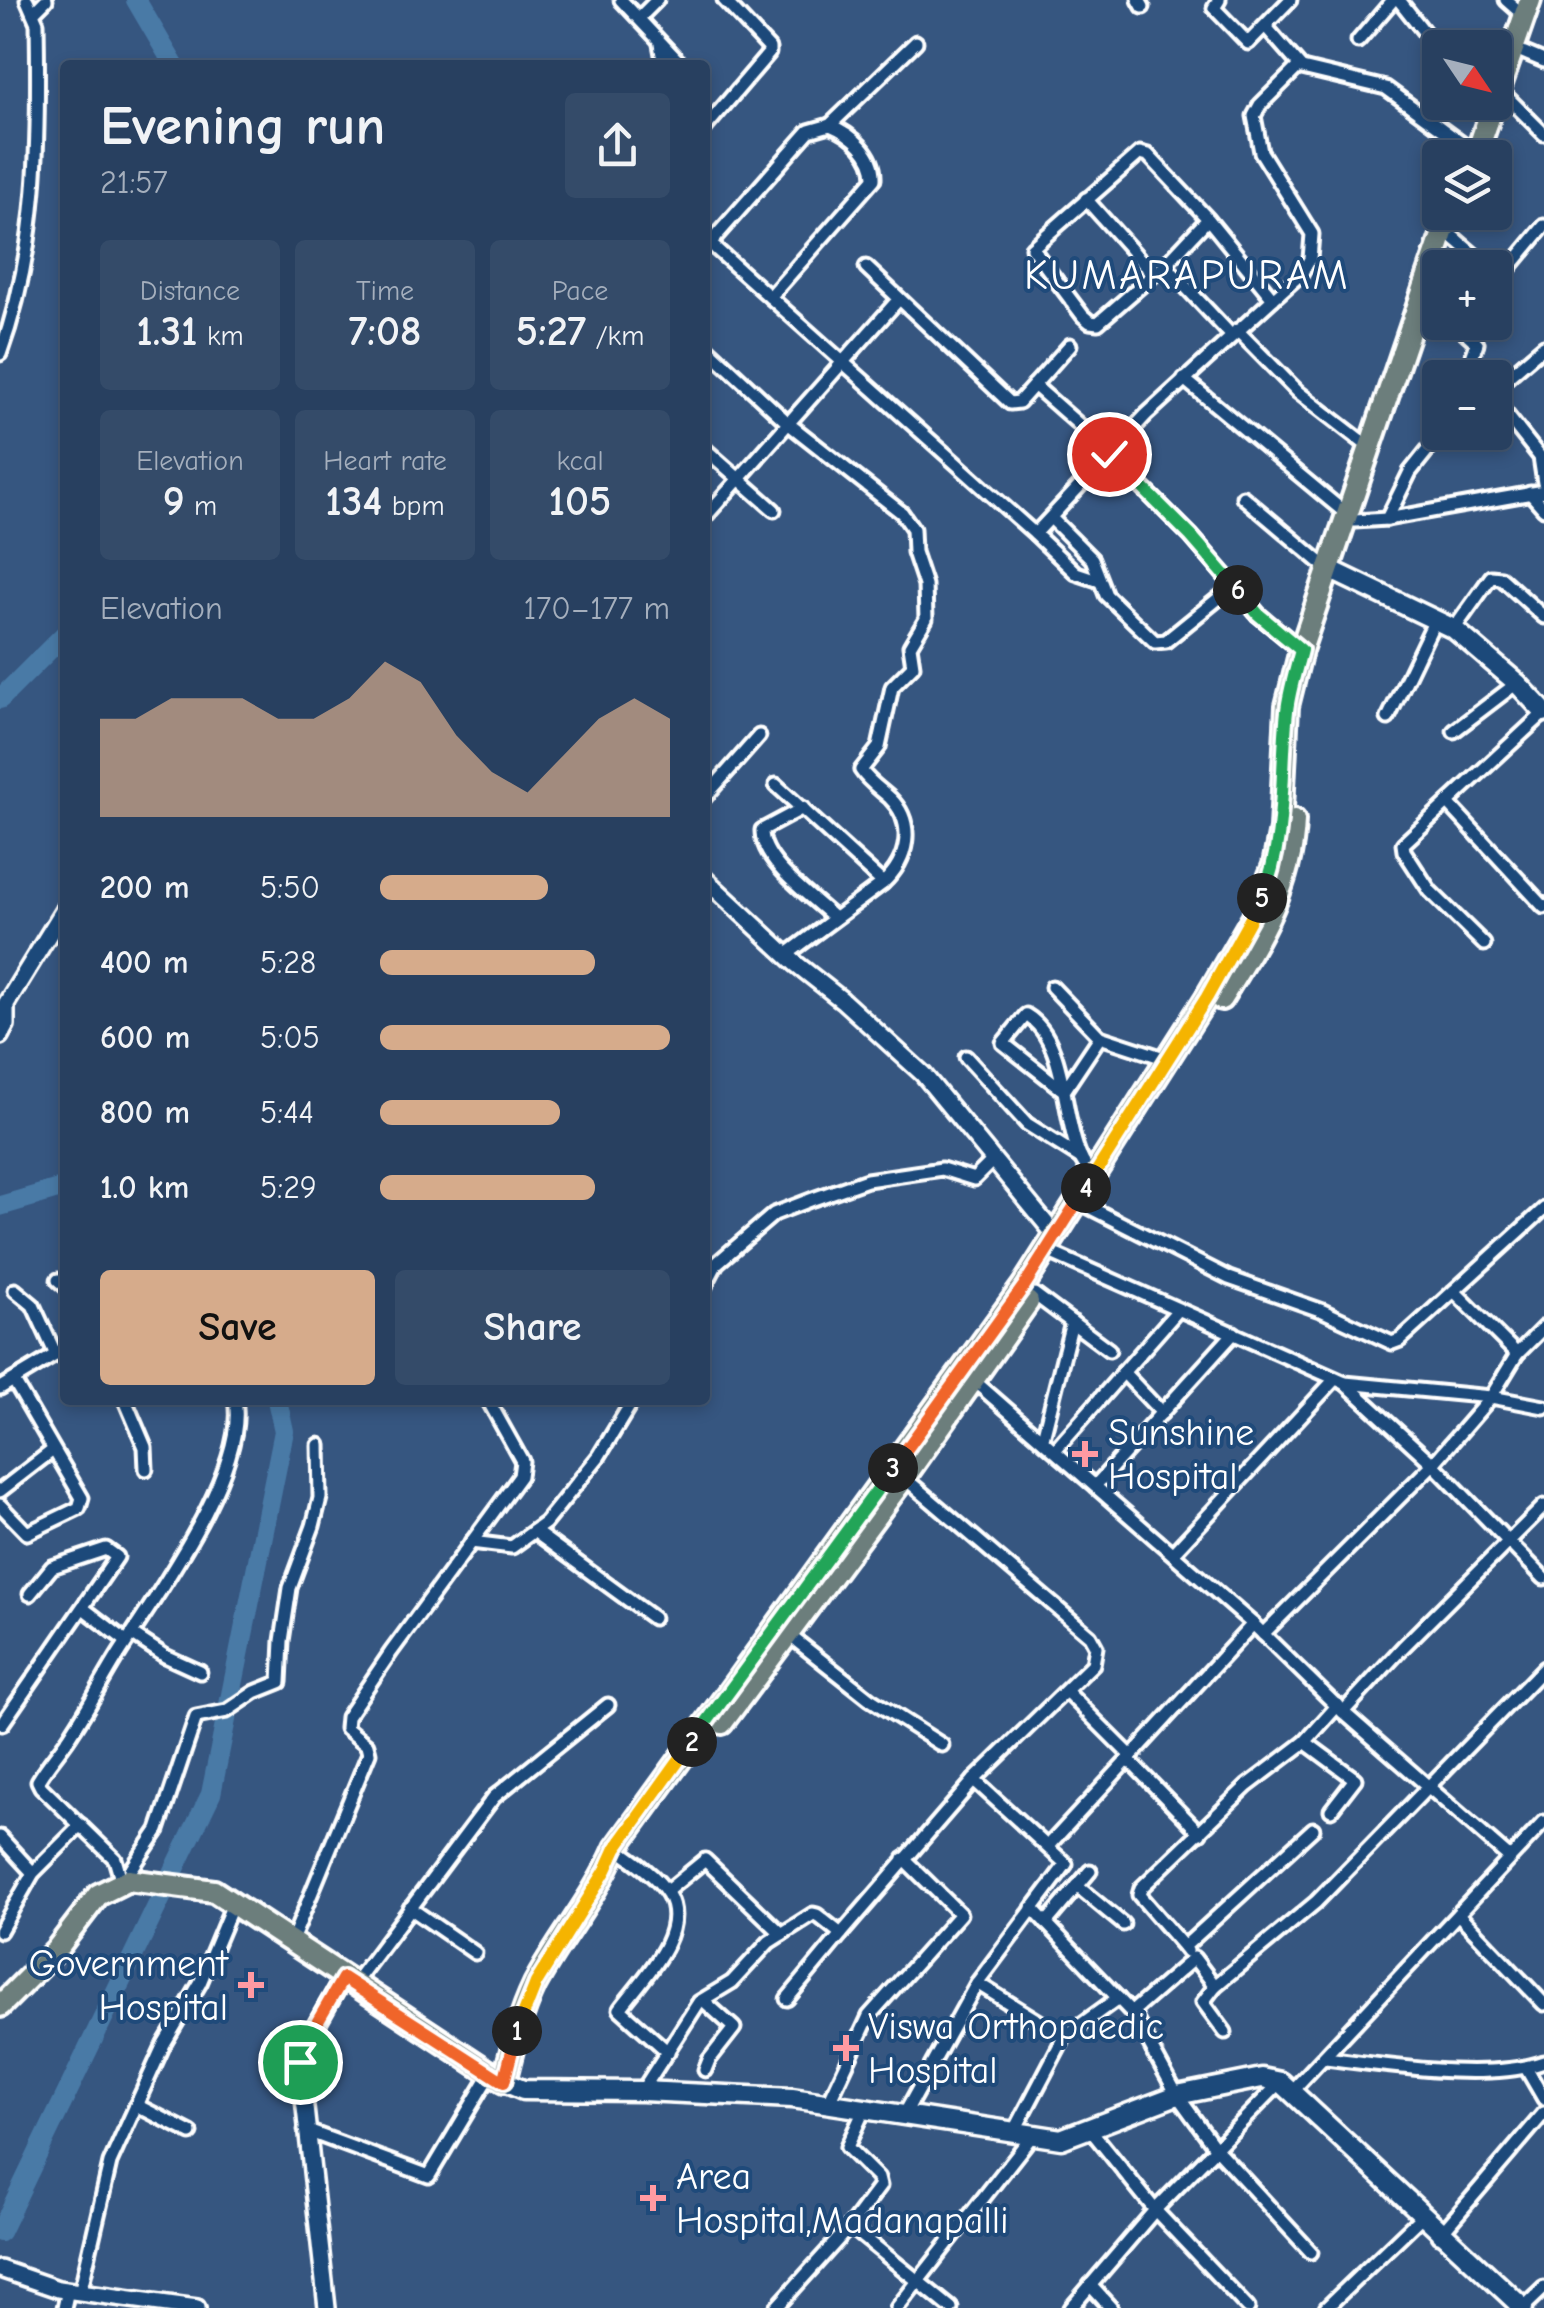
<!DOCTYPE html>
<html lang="en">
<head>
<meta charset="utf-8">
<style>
  :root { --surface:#284060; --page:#344b69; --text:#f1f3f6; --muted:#a5afbd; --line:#445975; --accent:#d6ab8b }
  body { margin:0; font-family:"Comic Neue",sans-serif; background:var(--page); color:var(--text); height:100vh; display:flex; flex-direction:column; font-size:38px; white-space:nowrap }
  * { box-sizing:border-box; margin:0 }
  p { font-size:32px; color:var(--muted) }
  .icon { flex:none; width:55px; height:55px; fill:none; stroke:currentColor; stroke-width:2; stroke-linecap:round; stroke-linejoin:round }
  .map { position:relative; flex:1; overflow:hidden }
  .details { position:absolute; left:60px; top:60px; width:650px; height:1345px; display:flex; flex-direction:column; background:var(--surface); border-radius:10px; box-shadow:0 5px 15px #0003,0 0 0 2px var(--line) }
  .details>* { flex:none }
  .needle { width:65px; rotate:125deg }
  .fabs { position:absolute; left:1422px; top:30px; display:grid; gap:20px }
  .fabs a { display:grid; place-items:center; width:90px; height:90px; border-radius:10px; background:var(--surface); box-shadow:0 5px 15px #0003,0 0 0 2px var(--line); font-size:50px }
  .pin { position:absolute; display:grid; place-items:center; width:85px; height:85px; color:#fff; margin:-42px; border:5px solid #fff; border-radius:50%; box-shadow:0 2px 10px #0007 }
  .km { position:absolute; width:50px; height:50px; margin:-25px; border-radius:50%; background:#222; color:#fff; font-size:28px; line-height:50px; text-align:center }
  .round { display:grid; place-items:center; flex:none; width:105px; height:105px; border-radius:10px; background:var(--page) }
  .head { display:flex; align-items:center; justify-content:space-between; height:170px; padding:0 40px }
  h1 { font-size:55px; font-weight:600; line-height:75px }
  .metrics { display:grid; grid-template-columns:repeat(3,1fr); gap:15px; height:170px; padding:10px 40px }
  .metrics div { display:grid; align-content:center; border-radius:10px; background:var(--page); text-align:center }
  .metrics b { font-size:42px; font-weight:600 }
  .metrics small { font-size:28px; font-weight:400 }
  .metrics p { font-size:28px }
  .chart { height:280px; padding:20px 40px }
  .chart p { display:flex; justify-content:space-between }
  .chart svg { width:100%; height:180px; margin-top:10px; fill:var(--accent); opacity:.7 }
  .cta { display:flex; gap:20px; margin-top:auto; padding:20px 40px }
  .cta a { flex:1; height:115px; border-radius:10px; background:var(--accent); color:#111; font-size:40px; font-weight:600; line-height:115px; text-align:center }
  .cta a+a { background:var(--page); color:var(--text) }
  ul { padding:0 40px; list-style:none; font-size:32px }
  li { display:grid; grid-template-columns:160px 120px 1fr; align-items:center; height:75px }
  li i { height:25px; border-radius:12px; background:var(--accent) }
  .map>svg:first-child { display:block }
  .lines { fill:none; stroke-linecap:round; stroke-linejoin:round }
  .river { stroke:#497aa6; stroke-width:20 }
  .minor-casing { stroke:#fff; stroke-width:19 }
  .tertiary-casing { stroke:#fff; stroke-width:22 }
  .secondary-casing { stroke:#fff; stroke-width:25 }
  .primary-casing { stroke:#fff; stroke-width:28 }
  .minor { stroke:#1f4a7a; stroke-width:11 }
  .tertiary { stroke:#1f4a7a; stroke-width:15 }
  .secondary { stroke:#1f4a7a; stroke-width:18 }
  .primary { stroke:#6c7e7c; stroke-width:20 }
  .split-1-casing { stroke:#fff; stroke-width:20 }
  .split-2-casing { stroke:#fff; stroke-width:20 }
  .split-3-casing { stroke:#fff; stroke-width:20 }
  .split-4-casing { stroke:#fff; stroke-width:20 }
  .split-5-casing { stroke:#fff; stroke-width:20 }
  .split-6-casing { stroke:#fff; stroke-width:20 }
  .split-7-casing { stroke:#fff; stroke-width:20 }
  .split-1 { stroke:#f0652b; stroke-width:12 }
  .split-2 { stroke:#f5b400; stroke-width:12 }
  .split-3 { stroke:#22a559; stroke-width:12 }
  .split-4 { stroke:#f0652b; stroke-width:12 }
  .split-5 { stroke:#f5b400; stroke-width:12 }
  .split-6 { stroke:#22a559; stroke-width:12 }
  .split-7 { stroke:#22a559; stroke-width:12 }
  .poi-dot { fill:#ff9aa2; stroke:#1f4a7a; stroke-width:4 }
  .labels { text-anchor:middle; stroke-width:8; stroke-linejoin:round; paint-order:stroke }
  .poi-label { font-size:38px; fill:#fff; stroke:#1f4a7a; text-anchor:start }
  .quarter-label { font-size:42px; letter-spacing:2.5px; fill:#fff; stroke:#1f4a7a }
</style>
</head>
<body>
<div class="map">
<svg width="1544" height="2308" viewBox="0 0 1544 2308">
  <rect width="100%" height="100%" fill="#365680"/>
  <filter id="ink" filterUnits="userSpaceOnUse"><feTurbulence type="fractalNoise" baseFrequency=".01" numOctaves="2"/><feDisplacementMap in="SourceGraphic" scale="20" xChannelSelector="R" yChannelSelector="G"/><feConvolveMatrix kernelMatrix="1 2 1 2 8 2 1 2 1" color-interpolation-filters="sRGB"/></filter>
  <g filter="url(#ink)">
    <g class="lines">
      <!-- river -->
      <g class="river">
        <path d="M136,0L174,65"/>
        <path d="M0,699L65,634"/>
        <path d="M0,1206L65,1187"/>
        <path d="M0,2232L211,1794L284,1431L277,1400"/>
      </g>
      <!-- minor casing -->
      <g class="minor-casing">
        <g id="minor">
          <path d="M621,0L682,65"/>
          <path d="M1139,0L1143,7"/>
          <path d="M1219,0L1214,8L1248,43L1290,0"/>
          <path d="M1399,0L1440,52"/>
          <path d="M1506,0L1523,15"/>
          <path d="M34,12L46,0"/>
          <path d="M639,18L657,0"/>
          <path d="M1266,27L1300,66"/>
          <path d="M1358,41L1393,0"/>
          <path d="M660,44L664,65"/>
          <path d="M1513,48L1544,61"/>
          <path d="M1499,89L1544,134"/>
          <path d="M830,125L916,42"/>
          <path d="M705,128L769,53V48L724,0"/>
          <path d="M1086,199L1153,274"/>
          <path d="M1452,236L1489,268"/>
          <path d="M705,239L1035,534L1146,415L1273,299L1208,219L1148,155L1140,153L1032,248L1083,316L1090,322L1098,323L1165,265L1208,219"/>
          <path d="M710,243L809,131L830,125C852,134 875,154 874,179L770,297"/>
          <path d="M1165,265L1231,335"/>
          <path d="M866,267L1010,403L1019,402L1070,345"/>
          <path d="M1501,278L1544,226"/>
          <path d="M1273,299L1301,274L1310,259L1312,234L1261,152L1254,116L1260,105L1298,67L1386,88L1476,154"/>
          <path d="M1430,301L1440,310"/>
          <path d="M1454,322L1477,343L1470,363L1480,378"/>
          <path d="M1237,330L1298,392L1369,447"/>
          <path d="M705,346L789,424L902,513L913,529L914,552L925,585L926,619L910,646L913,666L892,687L879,747L861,770C868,781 880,789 890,798C916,824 908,860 883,883L786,955"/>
          <path d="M0,354C39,248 39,134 37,23L27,0"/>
          <path d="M1184,379L1355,521L1387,519L1544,491"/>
          <path d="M1034,385L1085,430L1191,536L1258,615L1301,650"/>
          <path d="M1495,388L1544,346"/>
          <path d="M1495,400L1540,457L1544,483"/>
          <path d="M705,449L774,510"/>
          <path d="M1530,493L1544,509"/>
          <path d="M1243,497L1327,568"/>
          <path d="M705,517L899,299"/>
          <path d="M1052,519L1092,559L1106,595L1155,642L1166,641L1235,585"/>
          <path d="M1387,519L1410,472L1442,432"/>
          <path d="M1035,534L1076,573L1100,581"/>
          <path d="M1454,629L1491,577L1501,578L1544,617"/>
          <path d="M1388,718L1436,618"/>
          <path d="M1454,731L1517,683"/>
          <path d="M776,785L883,883"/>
          <path d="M705,797L759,736"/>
          <path d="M1448,803L1544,907"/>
          <path d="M803,808L762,830C761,862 811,896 834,918"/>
          <path d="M1484,944L1430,891L1404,851L1403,844L1544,713"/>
          <path d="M1052,987L1100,1037L1167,1059"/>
          <path d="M966,1057L1027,1124L1081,1158"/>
          <path d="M1093,1177C1089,1170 1083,1164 1080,1156C1062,1117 1067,1039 1026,1015L1003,1043L1064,1091L1100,1037"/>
          <path d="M1087,1206L1229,1278L1323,1311L1392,1343L1400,1340L1544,1209"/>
          <path d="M1047,1251L1345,1383L1491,1397L1544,1407"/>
          <path d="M58,1280L65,1286"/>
          <path d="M705,1286L717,1263L774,1214L813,1199L867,1180L942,1169L974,1179L993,1160"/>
          <path d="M15,1290L33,1305L56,1355"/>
          <path d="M1454,1291L1517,1354"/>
          <path d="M1034,1294L1109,1350"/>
          <path d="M1123,1372L1162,1413"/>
          <path d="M972,1379L1253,1624L1343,1712L1510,1858"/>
          <path d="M1345,1383L1433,1464L1544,1578"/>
          <path d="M0,1388L65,1349"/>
          <path d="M125,1400L145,1447L146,1469"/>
          <path d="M1043,1438L1072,1322"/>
          <path d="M1055,1450L1178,1310"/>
          <path d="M1095,1486L1234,1333"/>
          <path d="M0,1491L53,1450"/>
          <path d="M0,1505L27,1533L79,1508L82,1498L14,1381"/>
          <path d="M534,1531L653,1618"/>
          <path d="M471,1542L512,1547L545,1523L599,1456L633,1400"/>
          <path d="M1173,1553L1335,1379"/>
          <path d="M83,1608L126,1641"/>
          <path d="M1263,1634L1433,1464L1491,1397L1517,1354L1544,1327"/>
          <path d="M133,1635L165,1656L200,1672"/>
          <path d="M789,1635L870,1699L942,1745"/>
          <path d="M1067,1692L1131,1756"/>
          <path d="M1343,1712L1403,1647L1544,1506"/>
          <path d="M2,1724L117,1557L106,1549L52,1567L30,1594"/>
          <path d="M1305,1742L1355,1779L1331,1810"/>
          <path d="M1128,1759L1200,1833"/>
          <path d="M0,1837L33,1873"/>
          <path d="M1049,1845L1253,1624"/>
          <path d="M616,1848C632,1859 658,1877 668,1894C691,1933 641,1980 620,2009L668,2052"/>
          <path d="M128,1880L131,1870L158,1830L196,1717L227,1711L255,1692L280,1682L282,1641L290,1588L313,1526L320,1498L319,1445"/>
          <path d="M122,1883L115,1859L41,1787L38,1781C48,1763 63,1748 73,1731C91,1704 106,1673 124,1646C160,1590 248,1467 235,1400"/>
          <path d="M1077,1886L1123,1924"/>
          <path d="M667,1891L705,1860L782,1934"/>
          <path d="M410,1908L475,1953"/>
          <path d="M1032,1908L1135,2016"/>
          <path d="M1458,1914L1544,2004"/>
          <path d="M1046,1923L1090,1871"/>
          <path d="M0,1931L33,1873L81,1825"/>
          <path d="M291,1943L369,1753L367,1745L346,1728L347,1717L391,1652L520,1476L522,1461L488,1400"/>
          <path d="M1184,1947L1139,1895L1141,1888L1247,1786L1305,1742L1338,1705"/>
          <path d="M1187,1951L1184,1947L1313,1829"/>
          <path d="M977,1983L1064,2037L1014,2132"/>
          <path d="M353,1985L494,1797L608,1705"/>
          <path d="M1215,1986L1316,1902L1544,1668"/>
          <path d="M787,1999L841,1934"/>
          <path d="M703,2000L734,2028L709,2060L705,2070"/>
          <path d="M1225,2032L1203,2002L1215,1986L1194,1958L1132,2012L1177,2095L1217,2150L1311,2252"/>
          <path d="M1064,2037L1118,1998"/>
          <path d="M1325,2058C1386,2065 1487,2082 1544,2062"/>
          <path d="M1526,2068L1544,2099"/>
          <path d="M642,2091L699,2002L732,1982L769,1942L813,1914L817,1915L841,1934L974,1780L1093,1664L1096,1647L1090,1636L900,1474"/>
          <path d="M1291,2092L1544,1822"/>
          <path d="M828,2104L869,2016L960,1914L904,1859"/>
          <path d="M136,2105L191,2133"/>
          <path d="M904,2115L977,1983L1066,1864L974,1780"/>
          <path d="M1089,2128L1155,2210L1248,2308"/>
          <path d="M305,2130L429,2176L490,2074"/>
          <path d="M850,2226L951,2308"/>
          <path d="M1439,2236L1544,2113"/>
          <path d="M1090,2285L1111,2308"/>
          <path d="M80,2293L110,2163L164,2044L200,1983L233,1904"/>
          <path d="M64,2308L68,2290"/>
          <path d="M776,2308L850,2226L880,2186L878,2178L847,2147L864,2110"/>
          <path d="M897,2308L1031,2137"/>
          <path d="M1071,2308L1155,2210L1281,2082"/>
          <path d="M1326,2308L1422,2216"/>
          <path d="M1523,2308L1544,2288"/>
        </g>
      </g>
      <!-- tertiary casing -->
      <g class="tertiary-casing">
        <g id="tertiary">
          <path d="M705,879L795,963L842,1000L923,1074L1056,1236"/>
          <path d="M0,1036L6,1025V1004L65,908"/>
          <path d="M0,2269L58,2289L197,2308"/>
          <path d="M327,2308L300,2062L307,2042L343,1978"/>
        </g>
      </g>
      <!-- secondary casing -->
      <g class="secondary-casing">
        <g id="secondary">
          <path d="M1327,568L1454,629L1517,683L1544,712"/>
          <path d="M504,2082L523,2090L642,2091L792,2098L1061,2139L1177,2095L1262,2078L1281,2082L1523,2308"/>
        </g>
      </g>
      <!-- primary casing -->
      <g class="primary-casing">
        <g id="primary">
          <path d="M1475,158L1530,0"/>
          <path d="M1221,999C1256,943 1292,888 1294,820"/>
          <path d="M722,1723L904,1478L1028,1302"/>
          <path d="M0,2006L56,1950L98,1895L128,1880L214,1891L504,2082C512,2049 520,2015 535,1984C560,1937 595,1897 616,1848L1023,1286L1207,997L1254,916L1274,865L1281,829L1287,706L1301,650L1450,212"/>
        </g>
      </g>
      <!-- minor -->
      <use href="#minor" class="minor"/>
      <!-- tertiary -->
      <use href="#tertiary" class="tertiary"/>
      <!-- secondary -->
      <use href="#secondary" class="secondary"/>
      <!-- primary -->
      <use href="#primary" class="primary"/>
    </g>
  </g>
  <g class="lines" filter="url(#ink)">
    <!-- split-1 casing -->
    <g class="split-1-casing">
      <path id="split-1" d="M300,2062L306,2042L343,1978L504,2082L517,2031"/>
    </g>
    <!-- split-2 casing -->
    <g class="split-2-casing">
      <path id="split-2" d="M517,2031L536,1983L606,1870L616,1848L692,1742"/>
    </g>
    <!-- split-3 casing -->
    <g class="split-3-casing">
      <path id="split-3" d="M692,1742L893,1468"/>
    </g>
    <!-- split-4 casing -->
    <g class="split-4-casing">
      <path id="split-4" d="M893,1468L1024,1286L1086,1188"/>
    </g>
    <!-- split-5 casing -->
    <g class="split-5-casing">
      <path id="split-5" d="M1086,1188L1207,997L1262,898"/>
    </g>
    <!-- split-6 casing -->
    <g class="split-6-casing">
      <path id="split-6" d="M1238,590L1258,614L1301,650C1296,670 1289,691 1287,711C1280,774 1287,838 1262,898"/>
    </g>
    <!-- split-7 casing -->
    <g class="split-7-casing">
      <path id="split-7" d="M1109,454L1191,536L1238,590"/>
    </g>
    <!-- split-1 -->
    <use href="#split-1" class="split-1"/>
    <!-- split-2 -->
    <use href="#split-2" class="split-2"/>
    <!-- split-3 -->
    <use href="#split-3" class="split-3"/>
    <!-- split-4 -->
    <use href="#split-4" class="split-4"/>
    <!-- split-5 -->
    <use href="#split-5" class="split-5"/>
    <!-- split-6 -->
    <use href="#split-6" class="split-6"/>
    <!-- split-7 -->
    <use href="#split-7" class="split-7"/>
  </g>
  <!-- markers -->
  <g class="poi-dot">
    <path d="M1080 1439h10v10h10v10h-10v10h-10v-10h-10v-10h10z"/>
    <path d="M246 1970h10v10h10v10h-10v10h-10v-10h-10v-10h10z"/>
    <path d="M841 2033h10v10h10v10h-10v10h-10v-10h-10v-10h10z"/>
    <path d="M648 2183h10v10h10v10h-10v10h-10v-10h-10v-10h10z"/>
  </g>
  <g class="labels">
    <!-- poi labels -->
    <g class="poi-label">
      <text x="1108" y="1445">Sunshine<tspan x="1108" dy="44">Hospital</tspan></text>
      <text x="228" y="1976" text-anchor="end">Government<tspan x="228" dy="44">Hospital</tspan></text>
      <text x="868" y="2039">Viswa Orthopaedic<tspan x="868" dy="44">Hospital</tspan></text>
      <text x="676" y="2189">Area<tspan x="676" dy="44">Hospital,Madanapalli</tspan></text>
    </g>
    <!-- quarter labels -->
    <g class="quarter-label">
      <text x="1187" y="289">KUMARAPURAM</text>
    </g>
  </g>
</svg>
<div class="fabs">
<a><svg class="needle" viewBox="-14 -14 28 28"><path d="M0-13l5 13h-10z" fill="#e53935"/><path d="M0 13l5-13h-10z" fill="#a5afbd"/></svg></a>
<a><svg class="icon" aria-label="layers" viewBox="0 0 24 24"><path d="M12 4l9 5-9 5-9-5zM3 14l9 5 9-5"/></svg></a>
<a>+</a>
<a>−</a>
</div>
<div class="pin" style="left:300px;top:2062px;background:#1e9e55"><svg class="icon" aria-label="arrive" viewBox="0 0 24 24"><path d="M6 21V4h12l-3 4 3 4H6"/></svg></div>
<div class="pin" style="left:1109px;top:454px;background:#d93025"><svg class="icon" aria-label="check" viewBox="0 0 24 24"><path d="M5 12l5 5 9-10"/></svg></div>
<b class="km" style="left:517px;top:2031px">1</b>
<b class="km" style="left:692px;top:1742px">2</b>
<b class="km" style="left:893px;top:1468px">3</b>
<b class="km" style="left:1086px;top:1188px">4</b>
<b class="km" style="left:1262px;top:898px">5</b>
<b class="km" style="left:1238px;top:590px">6</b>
<section class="details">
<div class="head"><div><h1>Evening run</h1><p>21:57</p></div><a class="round"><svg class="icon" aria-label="share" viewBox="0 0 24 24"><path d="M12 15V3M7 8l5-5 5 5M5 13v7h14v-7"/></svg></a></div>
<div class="metrics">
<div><p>Distance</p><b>1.31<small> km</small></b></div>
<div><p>Time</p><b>7:08</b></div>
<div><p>Pace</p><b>5:27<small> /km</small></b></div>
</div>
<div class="metrics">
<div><p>Elevation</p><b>9<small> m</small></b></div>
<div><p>Heart rate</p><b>134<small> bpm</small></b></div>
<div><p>kcal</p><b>105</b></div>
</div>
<div class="chart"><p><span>Elevation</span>170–177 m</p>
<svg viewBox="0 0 160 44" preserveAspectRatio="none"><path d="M0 44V20L10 20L20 15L30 15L40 15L50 20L60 20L70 15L80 6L90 11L100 24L110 33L120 38L130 29L140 20L150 15L160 20V44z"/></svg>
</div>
<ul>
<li><b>200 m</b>5:50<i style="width:58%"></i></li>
<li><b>400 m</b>5:28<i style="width:74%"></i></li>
<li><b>600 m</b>5:05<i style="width:100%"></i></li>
<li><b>800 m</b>5:44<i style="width:62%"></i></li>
<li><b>1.0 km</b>5:29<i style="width:74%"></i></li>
</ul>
<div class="cta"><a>Save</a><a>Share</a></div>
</section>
</div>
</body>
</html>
